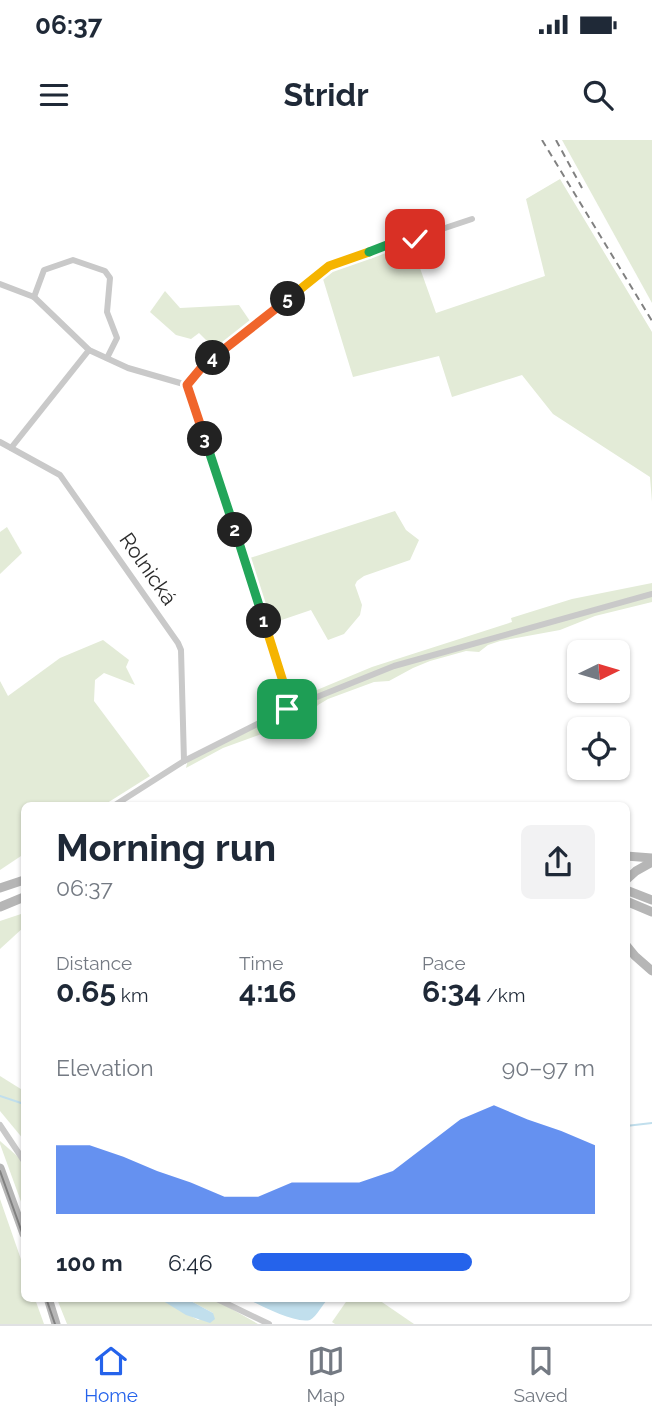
<!DOCTYPE html>
<html lang="en">
<head>
<meta charset="utf-8">
<style>
  :root { --surface:#fff; --page:#f2f2f3; --text:#1f2937; --muted:#747a83; --line:#e0e1e3; --accent:#2563eb }
  body { margin:0; font-family:Raleway,sans-serif; background:var(--page); color:var(--text); height:100vh; display:flex; flex-direction:column; font-size:26px; white-space:nowrap }
  * { box-sizing:border-box; margin:0 }
  p { font-size:23px; color:var(--muted) }
  .icon { flex:none; width:38px; height:38px; fill:none; stroke:currentColor; stroke-width:2; stroke-linecap:round; stroke-linejoin:round }
  .map { position:relative; flex:1; overflow:hidden }
  .sheet { position:absolute; left:21px; top:662px; width:609px; height:500px; display:flex; flex-direction:column; background:var(--surface); border-radius:10px; box-shadow:0 2px 5px #0004 }
  .sheet>* { flex:none }
  .needle { width:46px; rotate:85deg }
  .controls { position:absolute; left:567px; top:500px; display:grid; gap:14px }
  .controls a { display:grid; place-items:center; width:63px; height:63px; border-radius:10px; background:var(--surface); box-shadow:0 2px 5px #0004; font-size:35px }
  .pin { position:absolute; display:grid; place-items:center; width:60px; height:60px; color:#fff; margin:-30px; border-radius:14px; box-shadow:0 4px 10px #0006 }
  .km { position:absolute; width:35px; height:35px; margin:-18px; border-radius:50%; background:#222; color:#fff; font-size:19px; line-height:35px; text-align:center }
  .round { display:grid; place-items:center; flex:none; width:74px; height:74px; border-radius:10px; background:var(--page) }
  .overview { display:flex; align-items:center; justify-content:space-between; height:119px; padding:0 35px }
  h1 { font-size:38px; font-weight:700; line-height:52px }
  .metrics { display:grid; grid-template-columns:repeat(3,1fr); gap:10px; height:119px; padding:7px 35px }
  .metrics div { display:grid; align-content:center }
  .metrics b { font-size:30px; font-weight:700 }
  .metrics small { font-size:19px; font-weight:400 }
  .metrics p { font-size:19px }
  .chart { height:196px; padding:14px 35px }
  .chart p { display:flex; justify-content:space-between }
  .chart svg { width:100%; height:126px; margin-top:7px; fill:var(--accent); opacity:.7 }
  ul { padding:0 35px; list-style:none; font-size:23px }
  li { display:grid; grid-template-columns:112px 84px 1fr; align-items:center; height:52px }
  li i { height:18px; border-radius:9px; background:var(--accent) }
  .status { display:flex; justify-content:space-between; align-items:center; height:49px; padding:0 35px; background:var(--surface); direction:ltr }
  .status svg { height:19px; fill:currentColor }
  header { display:flex; justify-content:space-between; align-items:center; height:91px; padding:0 35px; background:var(--surface); font-size:32px; font-weight:700 }
  .menu { display:flex; justify-content:space-around; align-items:center; height:98px; border-top:2px solid var(--line); background:var(--surface); font-size:19px; color:var(--muted) }
  .menu a { display:grid; justify-items:center; gap:4px }
  .menu .on { color:var(--accent) }
  .map>svg:first-child { display:block }
  .green { fill:#e3ebd7 }
  .water { fill:#c1dfed }
  .lines { fill:none; stroke-linecap:round; stroke-linejoin:round }
  .stream { stroke:#c1dfed; stroke-width:2 }
  .minor { stroke:#c9c9c9; stroke-width:6 }
  .secondary { stroke:#b6b6b6; stroke-width:9 }
  .tram { stroke:#818181; stroke-width:2 }
  .rail { stroke:#818181; stroke-width:2; stroke-dasharray:7 5; stroke-linecap:butt }
  .split-1-casing { stroke:#fff; stroke-width:14 }
  .split-2-casing { stroke:#fff; stroke-width:14 }
  .split-3-casing { stroke:#fff; stroke-width:14 }
  .split-4-casing { stroke:#fff; stroke-width:14 }
  .split-5-casing { stroke:#fff; stroke-width:14 }
  .split-6-casing { stroke:#fff; stroke-width:14 }
  .split-7-casing { stroke:#fff; stroke-width:14 }
  .split-1 { stroke:#f5b400; stroke-width:9 }
  .split-2 { stroke:#22a559; stroke-width:9 }
  .split-3 { stroke:#22a559; stroke-width:9 }
  .split-4 { stroke:#f0652b; stroke-width:9 }
  .split-5 { stroke:#f0652b; stroke-width:9 }
  .split-6 { stroke:#f5b400; stroke-width:9 }
  .split-7 { stroke:#22a559; stroke-width:9 }
  .labels { text-anchor:middle; stroke-width:7; stroke-linejoin:round; paint-order:stroke }
  .street-label { font-size:21px; fill:#2c2c2c; stroke:#fff }
</style>
</head>
<body>
<div class="status"><b>06:37</b><svg viewBox="0 0 49 12"><path d="M0 12V9h3v3zM5 12V6h3v6zM10 12V3h3v9zM15 12V0h3v12zM26 1h20v11H26zM47 4h2v5h-2z"/></svg></div>
<header><svg class="icon" aria-label="menu" viewBox="0 0 24 24"><path d="M4 6h16M4 12h16M4 18h16"/></svg>Stridr<svg class="icon" aria-label="search" viewBox="0 0 24 24"><circle cx="10" cy="10" r="6"/><path d="M15 15l6 6"/></svg></header>
<div class="map">
<svg width="652" height="1184" viewBox="0 0 652 1184">
  <rect width="100%" height="100%" fill="#fff"/>
  <!-- green -->
  <g class="green">
    <path d="M562,0H652V163Z"/>
    <path d="M560,39L652,192V362L650,337L553,274L522,235L452,257L439,216L353,237L323,139L333,130L411,103L436,173L545,136L526,59Z"/>
    <path d="M165,151L180,168L239,165L252,184L217,211L199,193L191,199L176,195L150,172Z"/>
    <path d="M395,371L406,390L419,400L410,420L364,436L357,441L355,445L362,465L360,475L344,494L328,500L311,470L267,485L247,419Z"/>
    <path d="M7,387L22,413L0,434V392Z"/>
    <path d="M652,443V462L595,476L560,490L500,501L488,505L479,512L466,511L430,521L413,528L389,541L374,542L328,559L318,565L311,574L281,587L223,608L186,628L188,619L287,569L297,553L303,554L312,552L372,527L512,482L511,478L572,459Z"/>
    <path d="M103,500L129,520L126,527L135,545L104,533L95,540L94,561L150,636L104,665H24V714L0,730V541L8,556L60,518Z"/>
    <path d="M24,773V787L0,809V781Z"/>
    <path d="M0,936L24,951V1000L0,971Z"/>
    <path d="M0,1001L24,1022V1070L0,1004Z"/>
    <path d="M0,1059L24,1128V1158L35,1159L44,1184H0Z"/>
    <path d="M376,1158L414,1184H335L332,1182L348,1159Z"/>
    <path d="M57,1159H160L198,1180L213,1173L187,1159H214L258,1184H67Z"/>
  </g>
  <!-- water -->
  <g class="water">
    <path d="M160,1159H187L213,1173L215,1179L210,1183L186,1175Z"/>
    <path d="M247,1159H328C322,1165 317,1176 310,1180C295,1184 260,1165 247,1159Z"/>
  </g>
  <g class="lines">
    <!-- stream -->
    <g class="stream">
      <path d="M0,956L24,964"/>
      <path d="M626,986L652,983"/>
    </g>
    <!-- minor -->
    <g class="minor">
      <path d="M0,144L34,157L89,210L128,228L187,245L202,227L329,126L400,100L415,98L472,79"/>
      <path d="M34,157L44,130L73,120L105,131L110,138L107,172L117,198L107,218"/>
      <path d="M187,245L291,567"/>
      <path d="M0,302L60,335L178,503L181,510L184,621"/>
      <path d="M11,308L89,210"/>
      <path d="M115,665L184,621L287,569L394,526L652,454"/>
      <path d="M0,985L24,1021"/>
      <path d="M215,1158L269,1184"/>
    </g>
    <!-- secondary -->
    <g class="secondary">
      <path d="M626,716L652,718"/>
      <path d="M626,740L636,731L652,722"/>
      <path d="M0,748L24,740"/>
      <path d="M626,750L652,760"/>
      <path d="M626,761L652,772"/>
      <path d="M0,767L24,757"/>
      <path d="M626,805L635,816L652,831"/>
      <path d="M0,1028L24,1094"/>
      <path d="M48,1158L56,1184"/>
    </g>
    <!-- tram -->
    <g class="tram">
      <path d="M0,1031L24,1098"/>
      <path d="M46,1158L55,1184"/>
    </g>
    <!-- rail -->
    <g class="rail">
      <path d="M542,0L652,181"/>
      <path d="M556,0L582,48"/>
    </g>
  </g>
  <g class="lines">
    <!-- split-1 casing -->
    <g class="split-1-casing">
      <path id="split-1" d="M264,481L291,567L287,569"/>
    </g>
    <!-- split-2 casing -->
    <g class="split-2-casing">
      <path id="split-2" d="M235,390L264,481"/>
    </g>
    <!-- split-3 casing -->
    <g class="split-3-casing">
      <path id="split-3" d="M205,299L235,390"/>
    </g>
    <!-- split-4 casing -->
    <g class="split-4-casing">
      <path id="split-4" d="M205,299L187,245L202,227L213,218"/>
    </g>
    <!-- split-5 casing -->
    <g class="split-5-casing">
      <path id="split-5" d="M213,218L288,159"/>
    </g>
    <!-- split-6 casing -->
    <g class="split-6-casing">
      <path id="split-6" d="M288,159L329,126L369,112"/>
    </g>
    <!-- split-7 casing -->
    <g class="split-7-casing">
      <path id="split-7" d="M369,112L400,100L415,99"/>
    </g>
    <!-- split-1 -->
    <use href="#split-1" class="split-1"/>
    <!-- split-2 -->
    <use href="#split-2" class="split-2"/>
    <!-- split-3 -->
    <use href="#split-3" class="split-3"/>
    <!-- split-4 -->
    <use href="#split-4" class="split-4"/>
    <!-- split-5 -->
    <use href="#split-5" class="split-5"/>
    <!-- split-6 -->
    <use href="#split-6" class="split-6"/>
    <!-- split-7 -->
    <use href="#split-7" class="split-7"/>
  </g>
  <g class="labels">
    <!-- street labels -->
    <g class="street-label">
      <text transform="translate(148 429) rotate(55)" y="7">Rolnická</text>
    </g>
  </g>
</svg>
<div class="controls">
<a><svg class="needle" viewBox="-14 -14 28 28"><path d="M0-13l5 13h-10z" fill="#e53935"/><path d="M0 13l5-13h-10z" fill="#747a83"/></svg></a>
<a><svg class="icon" aria-label="locate" viewBox="0 0 24 24"><circle cx="12" cy="12" r="6"/><path d="M12 2v4M12 18v4M2 12h4M18 12h4"/></svg></a>
</div>
<div class="pin" style="left:287px;top:569px;background:#1e9e55"><svg class="icon" aria-label="arrive" viewBox="0 0 24 24"><path d="M6 21V4h12l-3 4 3 4H6"/></svg></div>
<div class="pin" style="left:415px;top:99px;background:#d93025"><svg class="icon" aria-label="check" viewBox="0 0 24 24"><path d="M5 12l5 5 9-10"/></svg></div>
<b class="km" style="left:264px;top:481px">1</b>
<b class="km" style="left:235px;top:390px">2</b>
<b class="km" style="left:205px;top:299px">3</b>
<b class="km" style="left:213px;top:218px">4</b>
<b class="km" style="left:288px;top:159px">5</b>
<section class="sheet">
<div class="overview"><div><h1>Morning run</h1><p>06:37</p></div><a class="round"><svg class="icon" aria-label="share" viewBox="0 0 24 24"><path d="M12 15V3M7 8l5-5 5 5M5 13v7h14v-7"/></svg></a></div>
<div class="metrics">
<div><p>Distance</p><b>0.65<small> km</small></b></div>
<div><p>Time</p><b>4:16</b></div>
<div><p>Pace</p><b>6:34<small> /km</small></b></div>
</div>
<div class="chart"><p><span>Elevation</span>90–97 m</p>
<svg viewBox="0 0 160 44" preserveAspectRatio="none"><path d="M0 44V20L10 20L20 24L30 29L40 33L50 38L60 38L70 33L80 33L90 33L100 29L110 20L120 11L130 6L140 11L150 15L160 20V44z"/></svg>
</div>
<ul>
<li><b>100 m</b>6:46<i style="width:64%"></i></li>
</ul>
</section>
</div>
<nav class="menu">
<a class="on"><svg class="icon" aria-label="home" viewBox="0 0 24 24"><path d="M3 11l9-7 9 7M6 9v11h12V9"/></svg>Home</a>
<a><svg class="icon" aria-label="map" viewBox="0 0 24 24"><path d="M3 6l6-2 6 2 6-2v14l-6 2-6-2-6 2zM9 4v14M15 6v14"/></svg>Map</a>
<a><svg class="icon" aria-label="saved" viewBox="0 0 24 24"><path d="M7 4h10v16l-5-4-5 4z"/></svg>Saved</a>
</nav>
</body>
</html>
